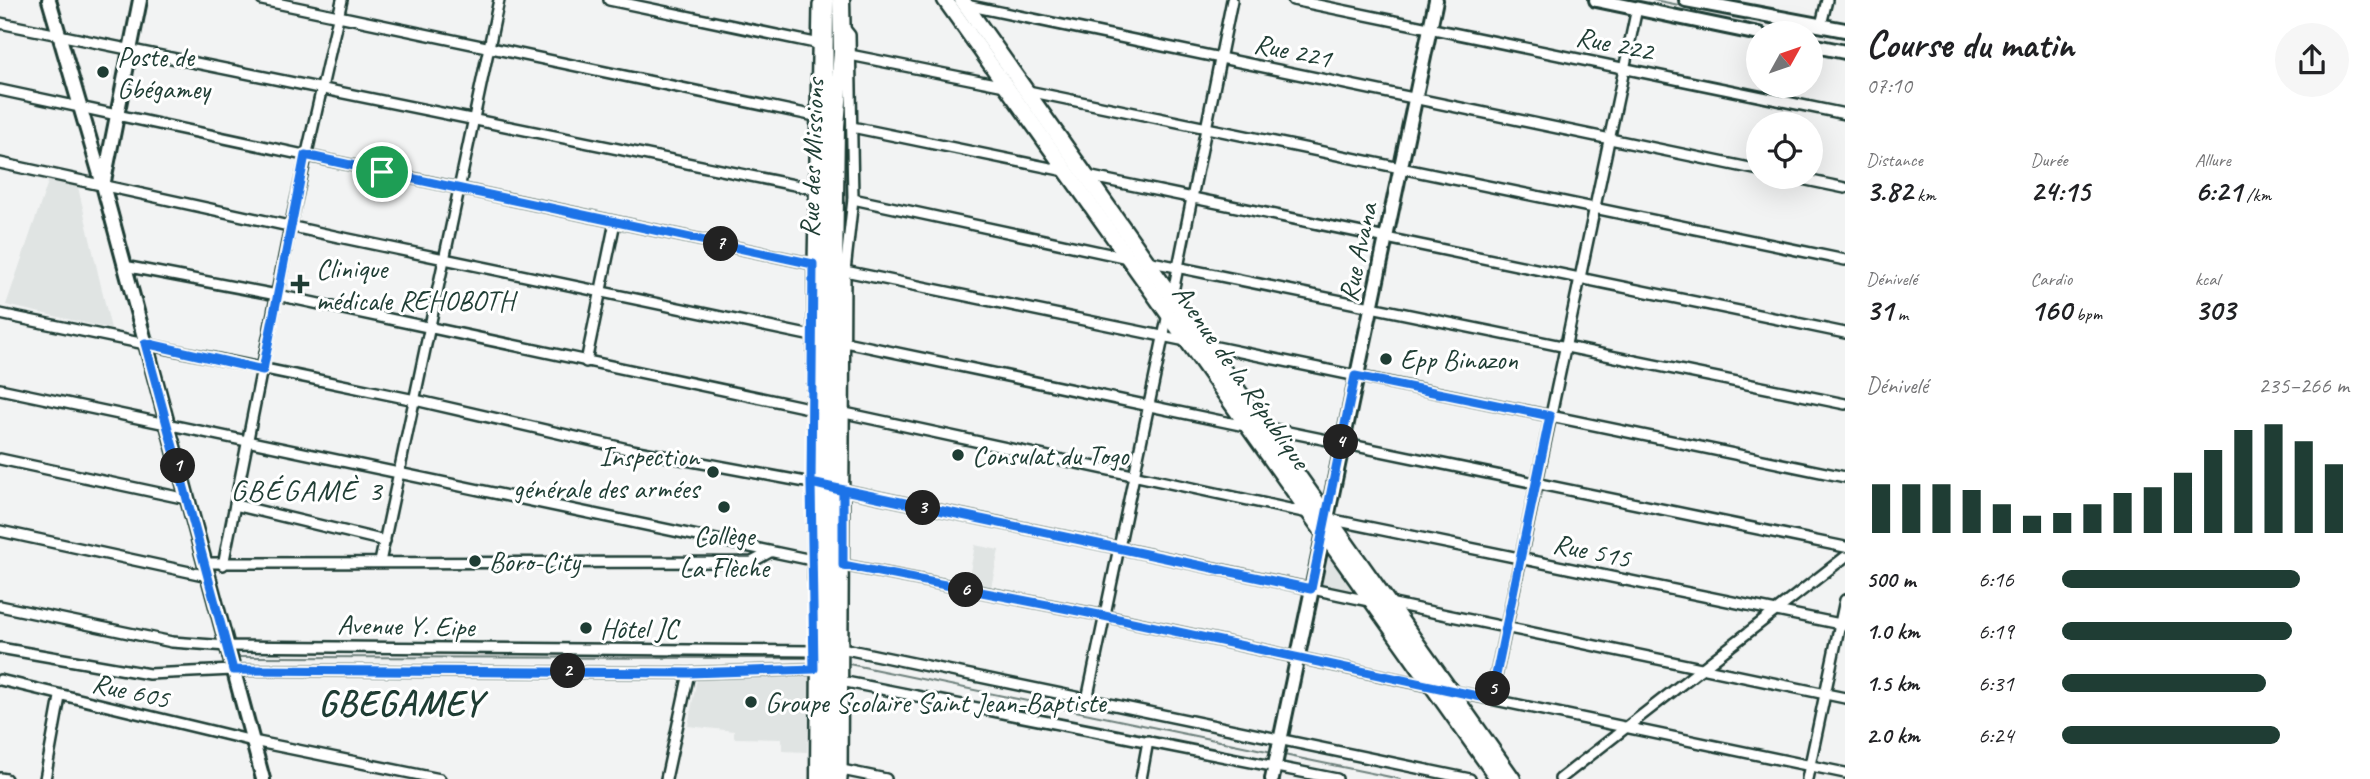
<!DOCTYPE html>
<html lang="fr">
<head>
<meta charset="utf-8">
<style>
  :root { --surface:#fff; --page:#f6f6f6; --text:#202124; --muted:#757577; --accent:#1f3d34 }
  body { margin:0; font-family:Caveat,sans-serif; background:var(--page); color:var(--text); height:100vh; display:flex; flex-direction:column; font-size:26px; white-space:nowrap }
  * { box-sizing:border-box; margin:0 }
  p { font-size:23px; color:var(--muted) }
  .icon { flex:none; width:38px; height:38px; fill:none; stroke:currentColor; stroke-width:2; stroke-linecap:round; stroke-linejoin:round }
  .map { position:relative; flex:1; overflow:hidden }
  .sheet { display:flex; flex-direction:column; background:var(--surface); width:525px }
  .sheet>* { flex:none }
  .needle { width:46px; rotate:50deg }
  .controls { position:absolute; left:1746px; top:21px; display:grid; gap:14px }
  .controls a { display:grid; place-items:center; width:77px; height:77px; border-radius:50%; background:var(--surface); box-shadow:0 7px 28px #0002; font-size:35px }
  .pin { position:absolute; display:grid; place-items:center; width:60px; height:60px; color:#fff; margin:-30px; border:4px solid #fff; border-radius:50%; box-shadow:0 2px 7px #0007 }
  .km { position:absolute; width:35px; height:35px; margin:-18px; border-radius:50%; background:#222; color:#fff; font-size:19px; line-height:35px; text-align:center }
  .round { display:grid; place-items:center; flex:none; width:74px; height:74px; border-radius:37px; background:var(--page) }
  .overview { display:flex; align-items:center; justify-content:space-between; height:119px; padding:0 21px }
  h1 { font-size:38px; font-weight:800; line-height:52px }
  .stats { display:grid; grid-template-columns:repeat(3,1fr); gap:10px; height:119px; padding:7px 21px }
  .stats div { display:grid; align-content:center }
  .stats b { font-size:30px; font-weight:800 }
  .stats small { font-size:19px; font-weight:400 }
  .stats p { font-size:19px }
  .chart { height:196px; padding:14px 21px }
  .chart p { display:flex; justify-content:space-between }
  .chart svg { width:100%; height:126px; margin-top:7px; stroke:var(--accent); stroke-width:6 }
  ul { padding:0 21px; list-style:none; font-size:23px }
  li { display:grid; grid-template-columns:112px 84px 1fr; align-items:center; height:52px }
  li i { height:18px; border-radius:9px; background:var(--accent) }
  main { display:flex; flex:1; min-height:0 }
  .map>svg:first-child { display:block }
  .built { fill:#e0e4e3 }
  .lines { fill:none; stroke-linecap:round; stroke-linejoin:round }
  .stream { stroke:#6d807b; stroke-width:2 }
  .street-casing { stroke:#1f3d34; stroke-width:14 }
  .secondary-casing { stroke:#1f3d34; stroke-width:18 }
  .primary-casing { stroke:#1f3d34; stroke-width:19 }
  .highway-casing { stroke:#1f3d34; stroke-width:21 }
  .street { stroke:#fff; stroke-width:9 }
  .secondary { stroke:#fff; stroke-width:12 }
  .primary { stroke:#fff; stroke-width:14 }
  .highway { stroke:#fff; stroke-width:16 }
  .route-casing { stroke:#fff; stroke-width:14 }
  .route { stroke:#1a73e8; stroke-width:9 }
  .poi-dot { fill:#1f3d34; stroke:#fff; stroke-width:2.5 }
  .labels { text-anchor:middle; stroke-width:6; stroke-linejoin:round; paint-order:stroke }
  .street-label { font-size:28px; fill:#1f3d34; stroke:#fff }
  .poi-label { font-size:28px; fill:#1f3d34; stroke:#fff; text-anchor:start }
  .neighbourhood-label { font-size:30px; letter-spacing:2px; fill:#1f3d34; stroke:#fff }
  .district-label { font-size:35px; font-weight:bold; letter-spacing:2px; fill:#1f3d34; stroke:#fff }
</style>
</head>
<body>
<main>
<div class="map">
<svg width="1845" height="779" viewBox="0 0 1845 779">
  <rect width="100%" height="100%" fill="#f2f3f3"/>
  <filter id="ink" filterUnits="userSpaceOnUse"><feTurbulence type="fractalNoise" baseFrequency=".0143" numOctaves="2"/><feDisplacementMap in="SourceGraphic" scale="14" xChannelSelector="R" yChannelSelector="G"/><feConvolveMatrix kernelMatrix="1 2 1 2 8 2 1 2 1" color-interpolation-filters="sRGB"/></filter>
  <g filter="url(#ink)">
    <!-- built -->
    <g class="built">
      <path d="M49,179L78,187L111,329L6,305Z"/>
      <path d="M975,545L999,550L990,592L967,587Z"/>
      <path d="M1325,547L1358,593L1317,584Z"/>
      <path d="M706,674L811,675L807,752L782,751V739L734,738V731L688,726L697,678L706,679Z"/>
    </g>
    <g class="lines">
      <!-- stream -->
      <g class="stream">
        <path d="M1654,0L1845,38"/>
        <path d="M237,657L807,658"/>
        <path d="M849,664L1272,752"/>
        <path d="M1284,755L1400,779"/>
      </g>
      <!-- street casing -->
      <g class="street-casing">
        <g id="street">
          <path d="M262,0L815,116"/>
          <path d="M609,0L815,43"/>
          <path d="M1293,0L1845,114"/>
          <path d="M966,5L1759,170"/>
          <path d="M0,23L814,189"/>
          <path d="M1821,25L1827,0"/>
          <path d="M850,55L1005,86"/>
          <path d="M0,90L813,264"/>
          <path d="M1028,91L1845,260"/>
          <path d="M852,127L1065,171"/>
          <path d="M0,163L339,237L812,336"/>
          <path d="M1087,176L1845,333"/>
          <path d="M1792,177L1845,188"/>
          <path d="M853,199L1128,258"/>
          <path d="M1147,261L1845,404"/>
          <path d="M124,266L277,295L813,409"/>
          <path d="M845,271L1186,341"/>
          <path d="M1172,297L1232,0"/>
          <path d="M0,314L415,400L632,450L811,483L1369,601"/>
          <path d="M845,342L1245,426"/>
          <path d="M1207,345L1845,477"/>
          <path d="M586,362L615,222"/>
          <path d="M0,389L812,560"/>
          <path d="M845,413L1308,513"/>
          <path d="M1264,427L1845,547"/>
          <path d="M0,459L187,499"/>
          <path d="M235,505L385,541"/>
          <path d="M1329,519L1845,625"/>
          <path d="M0,531L208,576"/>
          <path d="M380,562L499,0"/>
          <path d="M205,563L752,562L770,552"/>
          <path d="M223,565L290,227L342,0"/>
          <path d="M843,565L1105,616L1434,687"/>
          <path d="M813,579V264L818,5"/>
          <path d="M1389,603L1845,698"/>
          <path d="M0,606L172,642L227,646L815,651"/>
          <path d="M0,648L149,674L233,670L689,673L814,669"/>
          <path d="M841,648L1470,779"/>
          <path d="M0,680L253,741L440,779"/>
          <path d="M841,681L1337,779"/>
          <path d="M1452,691L1845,773"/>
          <path d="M1491,699L1637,8"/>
          <path d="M1087,700L1168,314"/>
          <path d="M842,770L886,779"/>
          <path d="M0,778L6,779"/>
          <path d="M45,779L60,697"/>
          <path d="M666,779L689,673"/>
          <path d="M842,779L845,271L853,199L850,35L842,25"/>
          <path d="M1141,779L1148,741"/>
          <path d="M1560,779L1845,557"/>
          <path d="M1807,779L1845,600"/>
        </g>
      </g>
      <!-- secondary casing -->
      <g class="secondary-casing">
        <g id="secondary">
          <path d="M49,0L103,185L263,779"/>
          <path d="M1596,0L1759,34"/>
          <path d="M1686,0L1845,30"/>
          <path d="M1811,45L1845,52"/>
          <path d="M104,181L140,0"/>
          <path d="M1272,779L1436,0"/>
        </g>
      </g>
      <!-- primary casing -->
      <g class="primary-casing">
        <g id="primary">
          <path d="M945,0L1498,779"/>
          <path d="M962,0L1513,779"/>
        </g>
      </g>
      <!-- highway casing -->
      <g class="highway-casing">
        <g id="highway">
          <path d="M819,779L825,0"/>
          <path d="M832,779L834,269L836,126L842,52L841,0"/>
        </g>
      </g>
      <!-- street -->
      <use href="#street" class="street"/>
      <!-- secondary -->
      <use href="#secondary" class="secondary"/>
      <!-- primary -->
      <use href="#primary" class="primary"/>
      <!-- highway -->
      <use href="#highway" class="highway"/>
    </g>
  </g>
  <g class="lines" filter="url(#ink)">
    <!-- route casing -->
    <g class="route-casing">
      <path id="route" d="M382,172L305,155L263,370L145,343L233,670L689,673L814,669L811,483L1311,589L1355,376L1550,416L1491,699L1104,616L843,565V491L811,483L813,264L382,172"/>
    </g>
    <!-- route -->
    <use href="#route" class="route"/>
  </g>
  <!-- markers -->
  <g class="poi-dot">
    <circle cx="103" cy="72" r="7"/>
    <path d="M296.5 273.5h7v7h7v7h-7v7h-7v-7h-7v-7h7z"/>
    <circle cx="1386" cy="359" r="7"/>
    <circle cx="958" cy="455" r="7"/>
    <circle cx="713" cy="472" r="7"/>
    <circle cx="724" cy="507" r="7"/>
    <circle cx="475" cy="561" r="7"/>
    <circle cx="586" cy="628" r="7"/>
    <circle cx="751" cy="702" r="7"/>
  </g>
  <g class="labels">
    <!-- street labels -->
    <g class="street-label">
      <text transform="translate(1615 43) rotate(12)" y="10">Rue 222</text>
      <text transform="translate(1293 50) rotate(12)" y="10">Rue 221</text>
      <text transform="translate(811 158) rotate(-88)" y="10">Rue des Missions</text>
      <text transform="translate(1357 252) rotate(-78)" y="10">Rue Avana</text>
      <text transform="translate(1242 376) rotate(55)" y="10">Avenue de la République</text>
      <text transform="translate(1592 550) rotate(12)" y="10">Rue 515</text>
      <text transform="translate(406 625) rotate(1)" y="10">Avenue Y. Eipe</text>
      <text transform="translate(131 690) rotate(13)" y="10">Rue 605</text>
    </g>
    <!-- poi labels -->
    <g class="poi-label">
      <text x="117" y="66">Poste de<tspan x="117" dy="32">Gbégamey</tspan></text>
      <text x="316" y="278">Clinique<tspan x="316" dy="32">médicale REHOBOTH</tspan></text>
      <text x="1400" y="369">Epp Binazon</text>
      <text x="972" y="465">Consulat du Togo</text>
      <text x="699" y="466" text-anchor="end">Inspection<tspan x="699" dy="32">générale des armées</tspan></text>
      <text x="724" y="545" text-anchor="middle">Collège<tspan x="724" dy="32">La Flèche</tspan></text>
      <text x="489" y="571">Boro-City</text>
      <text x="600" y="638">Hôtel JC</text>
      <text x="765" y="712">Groupe Scolaire Saint Jean-Baptiste</text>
    </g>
    <!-- neighbourhood labels -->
    <g class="neighbourhood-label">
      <text x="307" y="500">GBÉGAMÈ 3</text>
    </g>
    <!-- district labels -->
    <g class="district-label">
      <text x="401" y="715">GBEGAMEY</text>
    </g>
  </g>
</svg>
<div class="controls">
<a><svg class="needle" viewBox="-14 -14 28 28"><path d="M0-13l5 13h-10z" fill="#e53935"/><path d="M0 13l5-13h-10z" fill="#757577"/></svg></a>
<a><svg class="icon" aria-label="locate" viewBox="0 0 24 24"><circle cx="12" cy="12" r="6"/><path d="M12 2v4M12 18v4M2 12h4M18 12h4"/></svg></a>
</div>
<div class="pin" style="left:382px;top:172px;background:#1e9e55"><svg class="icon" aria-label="arrive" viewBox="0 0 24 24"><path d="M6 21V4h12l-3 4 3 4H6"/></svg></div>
<b class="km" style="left:178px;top:466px">1</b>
<b class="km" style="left:568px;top:671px">2</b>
<b class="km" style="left:923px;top:508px">3</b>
<b class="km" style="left:1341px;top:442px">4</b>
<b class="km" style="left:1493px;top:689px">5</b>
<b class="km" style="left:966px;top:590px">6</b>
<b class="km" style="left:721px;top:244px">7</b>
</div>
<section class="sheet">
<div class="overview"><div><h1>Course du matin</h1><p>07:10</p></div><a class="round"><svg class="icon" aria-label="share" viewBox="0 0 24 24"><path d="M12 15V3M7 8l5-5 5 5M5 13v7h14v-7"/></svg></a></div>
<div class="stats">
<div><p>Distance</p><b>3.82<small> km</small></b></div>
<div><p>Durée</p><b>24:15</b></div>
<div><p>Allure</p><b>6:21<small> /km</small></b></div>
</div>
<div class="stats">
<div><p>Dénivelé</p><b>31<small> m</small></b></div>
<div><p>Cardio</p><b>160<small> bpm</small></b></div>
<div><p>kcal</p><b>303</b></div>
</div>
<div class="chart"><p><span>Dénivelé</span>235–266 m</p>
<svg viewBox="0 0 160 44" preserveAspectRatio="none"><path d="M5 44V27M15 44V27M25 44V27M35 44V29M45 44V34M55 44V38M65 44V37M75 44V34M85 44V30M95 44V28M105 44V23M115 44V15M125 44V8M135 44V6M145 44V12M155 44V20"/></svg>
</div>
<ul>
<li><b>500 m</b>6:16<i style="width:83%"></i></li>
<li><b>1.0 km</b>6:19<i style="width:80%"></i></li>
<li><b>1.5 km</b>6:31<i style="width:71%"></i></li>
<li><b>2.0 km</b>6:24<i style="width:76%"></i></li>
</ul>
</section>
</main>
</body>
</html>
